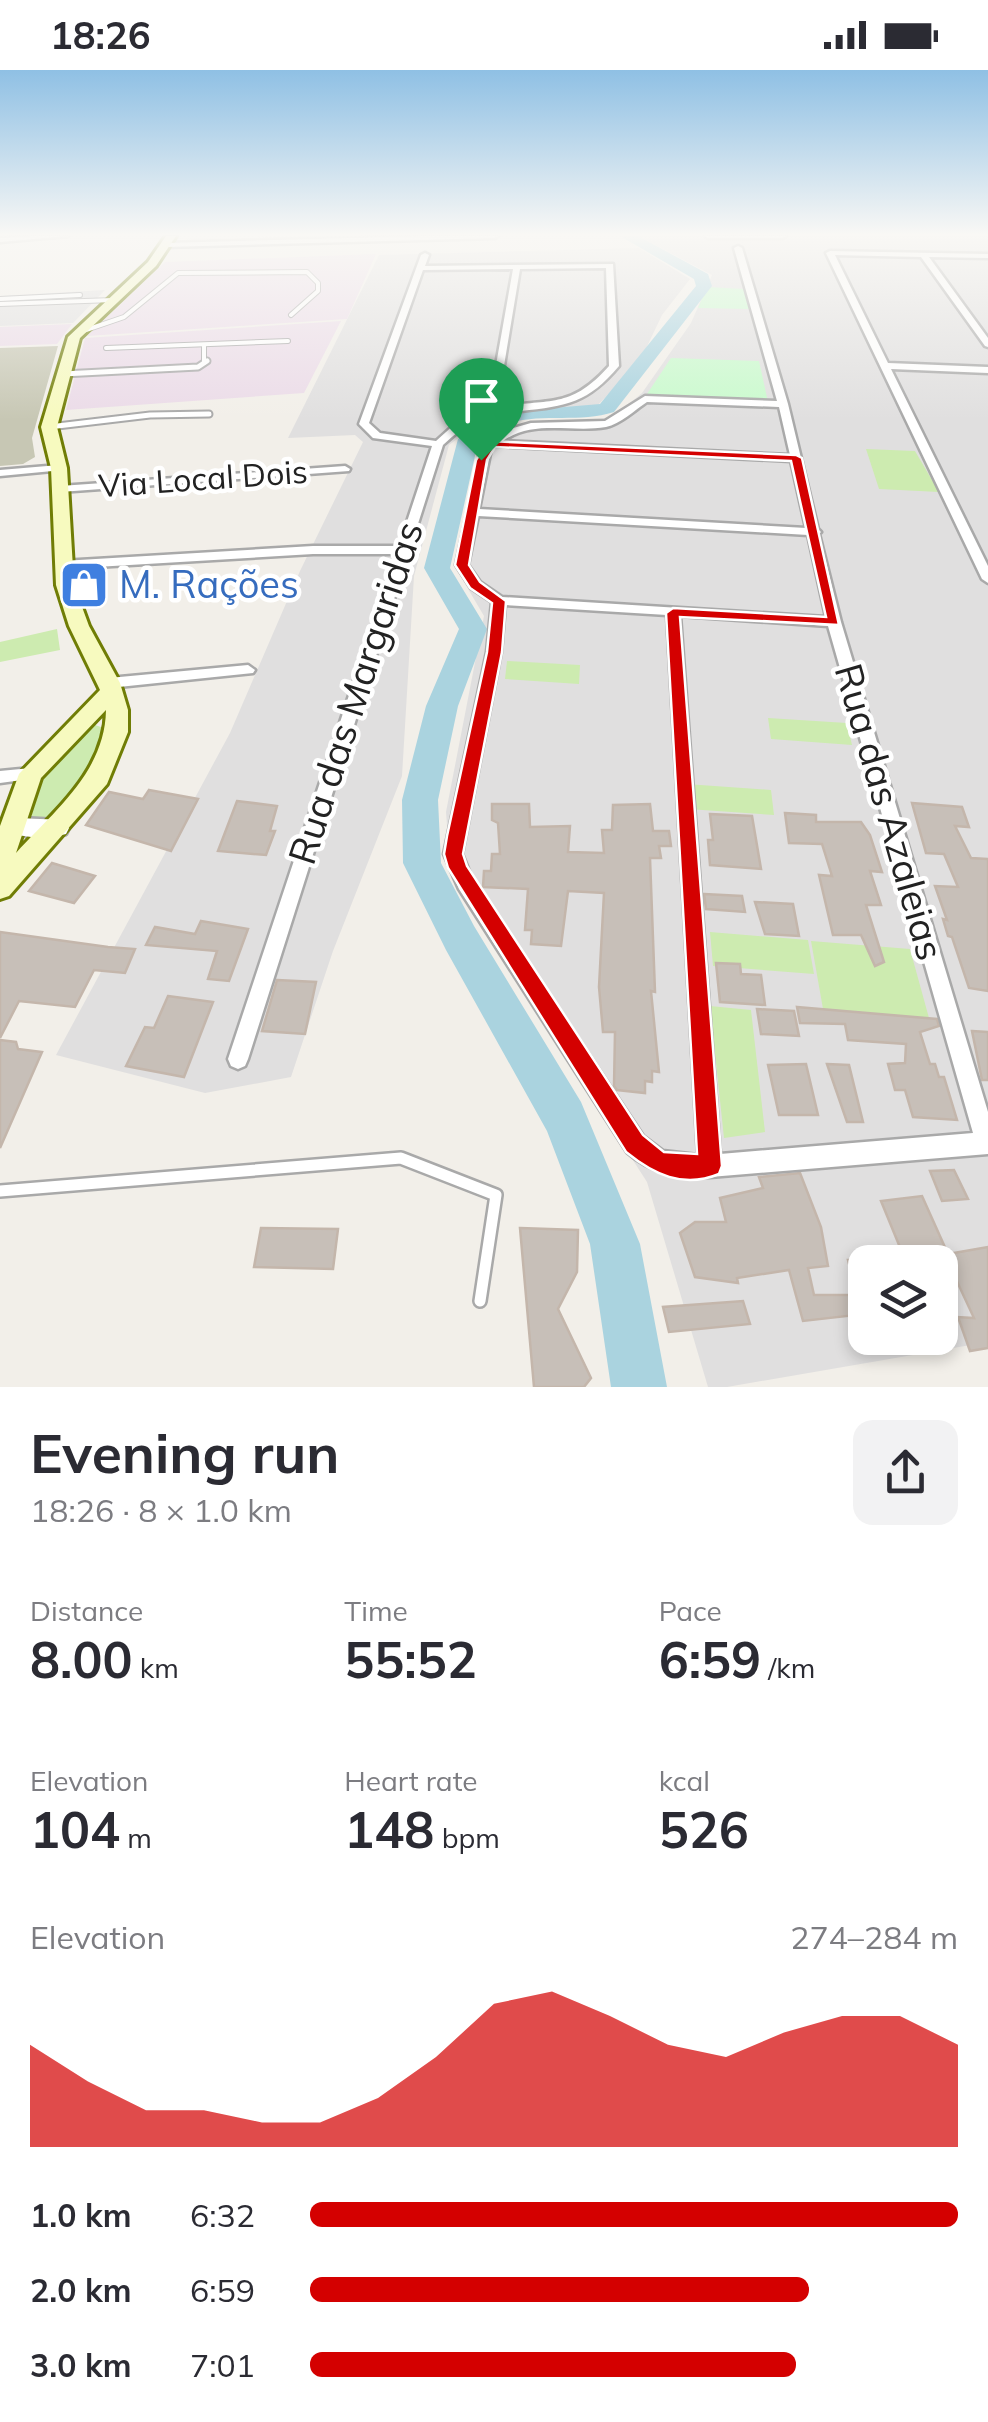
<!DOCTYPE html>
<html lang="en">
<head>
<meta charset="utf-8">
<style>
  :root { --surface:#fff; --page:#f2f2f3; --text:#2b2b33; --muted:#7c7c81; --accent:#d40000 }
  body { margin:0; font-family:Mulish,sans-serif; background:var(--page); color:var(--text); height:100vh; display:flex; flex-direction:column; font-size:38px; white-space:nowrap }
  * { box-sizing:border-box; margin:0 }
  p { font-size:32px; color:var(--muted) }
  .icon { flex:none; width:55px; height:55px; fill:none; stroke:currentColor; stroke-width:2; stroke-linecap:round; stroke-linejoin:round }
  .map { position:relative; height:1317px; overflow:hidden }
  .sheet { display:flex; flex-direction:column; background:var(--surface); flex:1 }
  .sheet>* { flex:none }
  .controls { position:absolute; left:848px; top:1175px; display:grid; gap:20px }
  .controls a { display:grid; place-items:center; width:110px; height:110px; border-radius:20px; background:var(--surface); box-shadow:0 5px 15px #0003; font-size:50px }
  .pin { position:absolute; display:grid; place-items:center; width:85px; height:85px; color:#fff; margin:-102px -42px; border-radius:50% 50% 50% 0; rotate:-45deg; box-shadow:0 0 10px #0007 }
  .pin .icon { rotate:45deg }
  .round { display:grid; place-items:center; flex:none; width:105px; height:105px; border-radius:20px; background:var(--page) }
  .summary { display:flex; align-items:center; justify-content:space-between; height:170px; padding:0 30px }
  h1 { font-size:55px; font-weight:700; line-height:75px }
  .metrics { display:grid; grid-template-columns:repeat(3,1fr); gap:15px; height:170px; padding:10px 30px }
  .metrics div { display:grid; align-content:center }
  .metrics b { font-size:50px; font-weight:700 }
  .metrics small { font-size:28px; font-weight:400 }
  .metrics p { font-size:28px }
  .chart { height:280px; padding:20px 30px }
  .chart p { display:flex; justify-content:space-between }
  .chart svg { width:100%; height:180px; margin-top:10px; fill:var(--accent); opacity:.7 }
  ul { padding:0 30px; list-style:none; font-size:32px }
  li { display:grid; grid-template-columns:160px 120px 1fr; align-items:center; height:75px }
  li i { height:25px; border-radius:12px; background:var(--accent) }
  .status { display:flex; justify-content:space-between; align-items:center; height:70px; padding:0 50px; background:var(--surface); direction:ltr }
  .status svg { height:28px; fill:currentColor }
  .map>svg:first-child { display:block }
  .residential { fill:#e0dfdf; fill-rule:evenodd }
  .industrial { fill:#ebdbe8 }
  .construction { fill:#c7c7b4 }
  .grass { fill:#cdebb0 }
  .park { fill:#c8facc }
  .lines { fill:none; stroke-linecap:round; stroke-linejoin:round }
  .river { fill:#aad3df; fill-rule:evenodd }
  .building { fill:#c7bfb8; stroke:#c4b6ab; stroke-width:2.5 }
  .service-far2-casing { stroke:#a9a9a9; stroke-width:6 }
  .service-far1-casing { stroke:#a9a9a9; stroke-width:9 }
  .service-casing { stroke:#a9a9a9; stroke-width:16 }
  .minor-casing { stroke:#a9a9a9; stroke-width:5 }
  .tertiary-casing { stroke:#a9a9a9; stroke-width:5 }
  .secondary-casing { stroke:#707d05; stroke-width:6 }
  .service-far2 { stroke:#fff; stroke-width:4 }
  .service-far1 { stroke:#fff; stroke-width:5 }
  .service { stroke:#fff; stroke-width:11 }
  .minor { fill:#fff; fill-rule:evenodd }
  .tertiary { fill:#fff; fill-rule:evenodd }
  .secondary { fill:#f7fabf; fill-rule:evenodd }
  .route { fill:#d40000; stroke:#fff; stroke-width:2.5; fill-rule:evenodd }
  .labels { text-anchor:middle; stroke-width:9; stroke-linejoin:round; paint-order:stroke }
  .far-street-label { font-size:32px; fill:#222; stroke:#fff }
  .shop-label { font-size:38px; fill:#366cbe; stroke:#fff; text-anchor:start }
  .street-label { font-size:38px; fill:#222; stroke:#fff }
</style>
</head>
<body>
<div class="status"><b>18:26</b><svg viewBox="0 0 49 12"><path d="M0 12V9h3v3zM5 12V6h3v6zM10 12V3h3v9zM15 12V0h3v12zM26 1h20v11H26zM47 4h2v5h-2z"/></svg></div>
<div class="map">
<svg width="988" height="1317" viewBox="0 0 988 1317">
  <rect width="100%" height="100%" fill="#f2efe9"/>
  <!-- residential -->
  <g class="residential">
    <path d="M638,166H988V1272L727,1317H708L647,1112L451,808L446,742L484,546L454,495L485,373L538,356L613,347L642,323L691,253L712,205ZM865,1192H940V1268H865Z"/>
    <path d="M639,178L690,209L662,245L640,291L597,336L492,343L449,375L414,506L402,706L333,881L291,1007L205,1023L56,985L230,663L300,501L363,372L355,365L288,368L379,185Z"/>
    <path d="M105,220L73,253L0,256V226Z"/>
  </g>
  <!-- industrial -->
  <g class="industrial">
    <path d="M376,184L347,249L87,266L165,192Z"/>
    <path d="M341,251L304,323L66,340L85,268Z"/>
    <path d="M72,254L57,274L0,276V257Z"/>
  </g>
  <!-- construction -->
  <path class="construction" d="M58,276L32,368L35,387L23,394L0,396V278Z"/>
  <!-- grass -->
  <g class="grass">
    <path d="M866,379L915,381L939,422L879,419Z"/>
    <path d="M57,559L60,580L0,592V572Z"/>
    <path d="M507,591L580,595L579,614L505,609Z"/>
    <path d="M768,648L847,653L852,675L771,669Z"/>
    <path d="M92,654L104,658L95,694L53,750L32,749C30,708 65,682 92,654Z"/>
    <path d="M686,714L771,720L774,745L688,739Z"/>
    <path d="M710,862L808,870L814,904L713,896Z"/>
    <path d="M811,871L910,879L929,948L823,939Z"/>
    <path d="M710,936L751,940L765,1062L724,1068Z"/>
  </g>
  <!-- park -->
  <g class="park">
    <path d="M707,217L744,219L749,239L698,238Z"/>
    <path d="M671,288L759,291L768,332L645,327Z"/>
  </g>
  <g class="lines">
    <!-- river -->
    <path class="river" d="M620,166H638L708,204L712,216L614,342C580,353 544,343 510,353C498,357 486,369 477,377L450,498L487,559L458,636L438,730L441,793L474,856L581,1032L640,1174L667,1317H611L590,1174L547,1061L446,880L403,793L402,730L426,636L459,559L424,498L458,369L493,343L600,334L696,216L694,209Z"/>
  </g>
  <!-- building -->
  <g class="building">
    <path d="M149,720L198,729L171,781L86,755L109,722L143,729Z"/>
    <path d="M237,731L277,736L270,761H275L266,785L218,781Z"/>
    <path d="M912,733L962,737L969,757L955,756L971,788L988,789V921L969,918L952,867L948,866L943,849L947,850L935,816L958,817L944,784L926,783Z"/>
    <path d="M492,734H529L530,757L570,756L568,782L604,783L602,760H612L613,735L650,734L653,761H669L671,776H659L661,788H650L655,922L651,921L659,1002L652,1001V1012L645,1011V1023L617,1020L614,1016L615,962H603L599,917L604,823L568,821L561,876L531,874L532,860H525L528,819L483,817L484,801H491L492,784H500L498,753L492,750Z"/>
    <path d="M785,743L816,745V752H861L870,765L882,802L870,801L881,835H866L884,892L875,896L861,865H833L819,805L832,806L822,774L789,773Z"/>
    <path d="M710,744L752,746L761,799L710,795L708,770H713Z"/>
    <path d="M52,793L95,806L74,833L29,821Z"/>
    <path d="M704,824L742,826L745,842L706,839Z"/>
    <path d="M755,832L793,834L799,866L765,864Z"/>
    <path d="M201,851L248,859L229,911L208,909L217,881L146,875L155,857L195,864Z"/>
    <path d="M0,862L108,877L135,879L125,903L94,900L75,937L19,931L0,968Z"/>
    <path d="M716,893L740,894L741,904L761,905L765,935L720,932Z"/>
    <path d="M277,910L316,912L305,964L262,961Z"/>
    <path d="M168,926L213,932L184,1007L126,996L145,957L154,958Z"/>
    <path d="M797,937L937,949L939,956L920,962L930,994H935L939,1007H944L957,1050L913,1047L905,1020H895L888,994L905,993L906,974L848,970L845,954L800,953Z"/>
    <path d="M757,939L794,941L799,966L761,964Z"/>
    <path d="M972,961L988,962V1010H982Z"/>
    <path d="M0,970L16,972L18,979L42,982L0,1078Z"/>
    <path d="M806,994L818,1045H779L768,995Z"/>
    <path d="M827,994L849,995L863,1052H847Z"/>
    <path d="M954,1100L968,1129L942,1131L930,1101Z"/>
    <path d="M800,1103L821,1157L828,1196L808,1198L814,1225H857L848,1190H865V1244L803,1251L789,1200L737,1208L738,1213L695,1207L680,1163L695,1152H726L720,1128L763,1118L759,1107Z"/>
    <path d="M922,1126L948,1184L988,1177V1278L970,1281L958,1247L974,1248L948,1192H906L881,1131Z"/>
    <path d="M261,1158L338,1159L333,1199L254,1197Z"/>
    <path d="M520,1158L578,1160L577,1202L558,1239L591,1308L584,1317H534Z"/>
    <path d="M743,1231L750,1254L669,1262L663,1237Z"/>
  </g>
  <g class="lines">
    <!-- service-far2 casing -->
    <g class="service-far2-casing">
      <g id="service-far2">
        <path d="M0,229L80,225"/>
        <path d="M0,234L113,230"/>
        <path d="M83,261L124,247L178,203L307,202L318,213V221L291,245"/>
        <path d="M204,275V293"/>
        <path d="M106,278L288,271"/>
      </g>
    </g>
    <!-- service-far1 casing -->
    <g class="service-far1-casing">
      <g id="service-far1">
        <path d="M63,304L198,297L207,291"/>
        <path d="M49,357L150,345L209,344"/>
      </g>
    </g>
    <!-- service casing -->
    <g class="service-casing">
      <path id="service" d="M0,1121L401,1088L496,1125L480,1231"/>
    </g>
    <!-- minor casing -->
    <g class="minor-casing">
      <g id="minor">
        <path d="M32,166H68L0,172V168Z"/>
        <path d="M422,166H498L495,168L166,177L162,175L166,173Z"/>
        <path d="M705,166H786L783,168H708Z"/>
        <path d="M738,176L742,178L788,334L818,459L821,462L819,464L841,552L988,1042V1084L710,1107C678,1108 652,1104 627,1082L459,819L444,784L487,582L492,532L471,518L456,495L481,378L503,361L531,353L605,351L645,326L777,331L734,178ZM647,332L779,337L790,385L503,371C533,349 572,363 606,357C620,354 635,340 647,332ZM495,376L791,391L806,458L479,439L491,379ZM478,446L808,465L826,547L502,527L480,512L468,495ZM505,535L667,545L698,1085L663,1081L643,1066L473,811L462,784L501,582ZM680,546L828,556L973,1063L720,1084Z"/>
        <path d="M830,181L988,184V188L929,187L988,268V277L985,276L921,187L835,185L888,293L988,297V303L891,299L988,496V513L982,509L826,183Z"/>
        <path d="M425,183L429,185L425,196L613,194L619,296C588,333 567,336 521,341C508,342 494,343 482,348C466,354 455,364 443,375L248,989L245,996L238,999L231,996L228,989L396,484H313L62,499L56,495L62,491L313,476H399L432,376L373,368L359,354L421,185ZM606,198L609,296C569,341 549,327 497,338L520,199ZM513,199L488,340L456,353L436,371L380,363L369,353L423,200Z"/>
        <path d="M59,395L64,398L63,400L0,406V400Z"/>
        <path d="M345,396L350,399L349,401L60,422L54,419L60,416Z"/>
        <path d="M248,595L255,600L253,603L109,618L102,613L109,608Z"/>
        <path d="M31,698L37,700L39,704L37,708L0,713V701Z"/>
      </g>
    </g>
    <!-- tertiary casing -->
    <g class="tertiary-casing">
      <path id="tertiary" d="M12,746C30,751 51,747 66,752L69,758L66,764C44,770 25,768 4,761L1,755L4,749Z"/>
    </g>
    <!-- secondary casing -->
    <g class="secondary-casing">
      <path id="secondary" d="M166,166H176L156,196L80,268L57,357L67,398L74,515L89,556L120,613L128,640V662L107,714L9,826L0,829V756L19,704L100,620L69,556L56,515L51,398L41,357L68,267L148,192ZM106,640C105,702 54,741 16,783L41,708Z"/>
    </g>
    <!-- service-far2 -->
    <use href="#service-far2" class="service-far2"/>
    <!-- service-far1 -->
    <use href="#service-far1" class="service-far1"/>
    <!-- service -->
    <use href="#service" class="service"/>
    <!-- minor -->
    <use href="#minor" class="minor"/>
    <!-- tertiary -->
    <use href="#tertiary" class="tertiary"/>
    <!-- secondary -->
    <use href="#secondary" class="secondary"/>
  </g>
  <!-- sky -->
  <linearGradient id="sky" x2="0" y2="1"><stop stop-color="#8fc0e4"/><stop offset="0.47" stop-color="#f9f8f5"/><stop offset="1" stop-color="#f9f8f5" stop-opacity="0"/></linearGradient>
  <rect width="988" height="350" fill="url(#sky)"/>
  <!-- route -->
  <path class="route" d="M488,371L796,385L802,388L839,555L680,547L722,1096L719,1104C683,1119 653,1104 626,1082L448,798L444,784L447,766L487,582L492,533L470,518L455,495L476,390ZM495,377L791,391L826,547L673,538L666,543L697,1084L664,1082L643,1065L467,796L463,784L502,582L506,531L480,512L469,495L487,390Z"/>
  <!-- icons -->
  <defs>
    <g id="shop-square" transform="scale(2.5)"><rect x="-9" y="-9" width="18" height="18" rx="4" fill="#3f7fe0" stroke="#fff"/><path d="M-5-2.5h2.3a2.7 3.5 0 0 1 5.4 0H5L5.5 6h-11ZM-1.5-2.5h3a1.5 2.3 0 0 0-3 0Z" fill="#fff"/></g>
  </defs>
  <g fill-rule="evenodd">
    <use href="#shop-square" x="84" y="515"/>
  </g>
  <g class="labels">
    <!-- far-street labels -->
    <g class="far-street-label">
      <text transform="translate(203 409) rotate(-4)" y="11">Via Local Dois</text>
    </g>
    <!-- shop labels -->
    <g class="shop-label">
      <text x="119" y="528">M. Rações</text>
    </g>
    <!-- street labels -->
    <g class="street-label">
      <text transform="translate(356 623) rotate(-72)" y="13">Rua das Margaridas</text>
      <text transform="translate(889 742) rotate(74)" y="13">Rua das Azaleias</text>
    </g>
  </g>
</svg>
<div class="controls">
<a><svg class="icon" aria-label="layers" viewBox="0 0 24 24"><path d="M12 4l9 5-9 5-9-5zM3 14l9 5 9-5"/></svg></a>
</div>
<div class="pin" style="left:481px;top:390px;background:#1e9e55"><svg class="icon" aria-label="arrive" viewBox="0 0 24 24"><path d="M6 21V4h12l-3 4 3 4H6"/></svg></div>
</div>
<section class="sheet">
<div class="summary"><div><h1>Evening run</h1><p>18:26 · 8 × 1.0 km</p></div><a class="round"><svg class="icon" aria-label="share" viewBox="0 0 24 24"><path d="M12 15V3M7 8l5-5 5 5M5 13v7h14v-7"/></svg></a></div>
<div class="metrics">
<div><p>Distance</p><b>8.00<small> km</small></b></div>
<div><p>Time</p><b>55:52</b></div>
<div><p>Pace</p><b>6:59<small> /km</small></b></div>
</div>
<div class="metrics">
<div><p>Elevation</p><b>104<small> m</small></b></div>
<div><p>Heart rate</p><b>148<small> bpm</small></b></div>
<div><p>kcal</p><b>526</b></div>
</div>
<div class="chart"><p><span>Elevation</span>274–284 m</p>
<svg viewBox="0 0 160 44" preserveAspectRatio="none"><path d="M0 44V19L10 28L20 35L30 35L40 38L50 38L60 32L70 22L80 9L90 6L100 12L110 19L120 22L130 16L140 12L150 12L160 19V44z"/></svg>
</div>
<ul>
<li><b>1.0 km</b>6:32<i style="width:100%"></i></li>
<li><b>2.0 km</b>6:59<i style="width:77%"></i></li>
<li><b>3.0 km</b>7:01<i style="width:75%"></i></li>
</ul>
</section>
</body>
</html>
